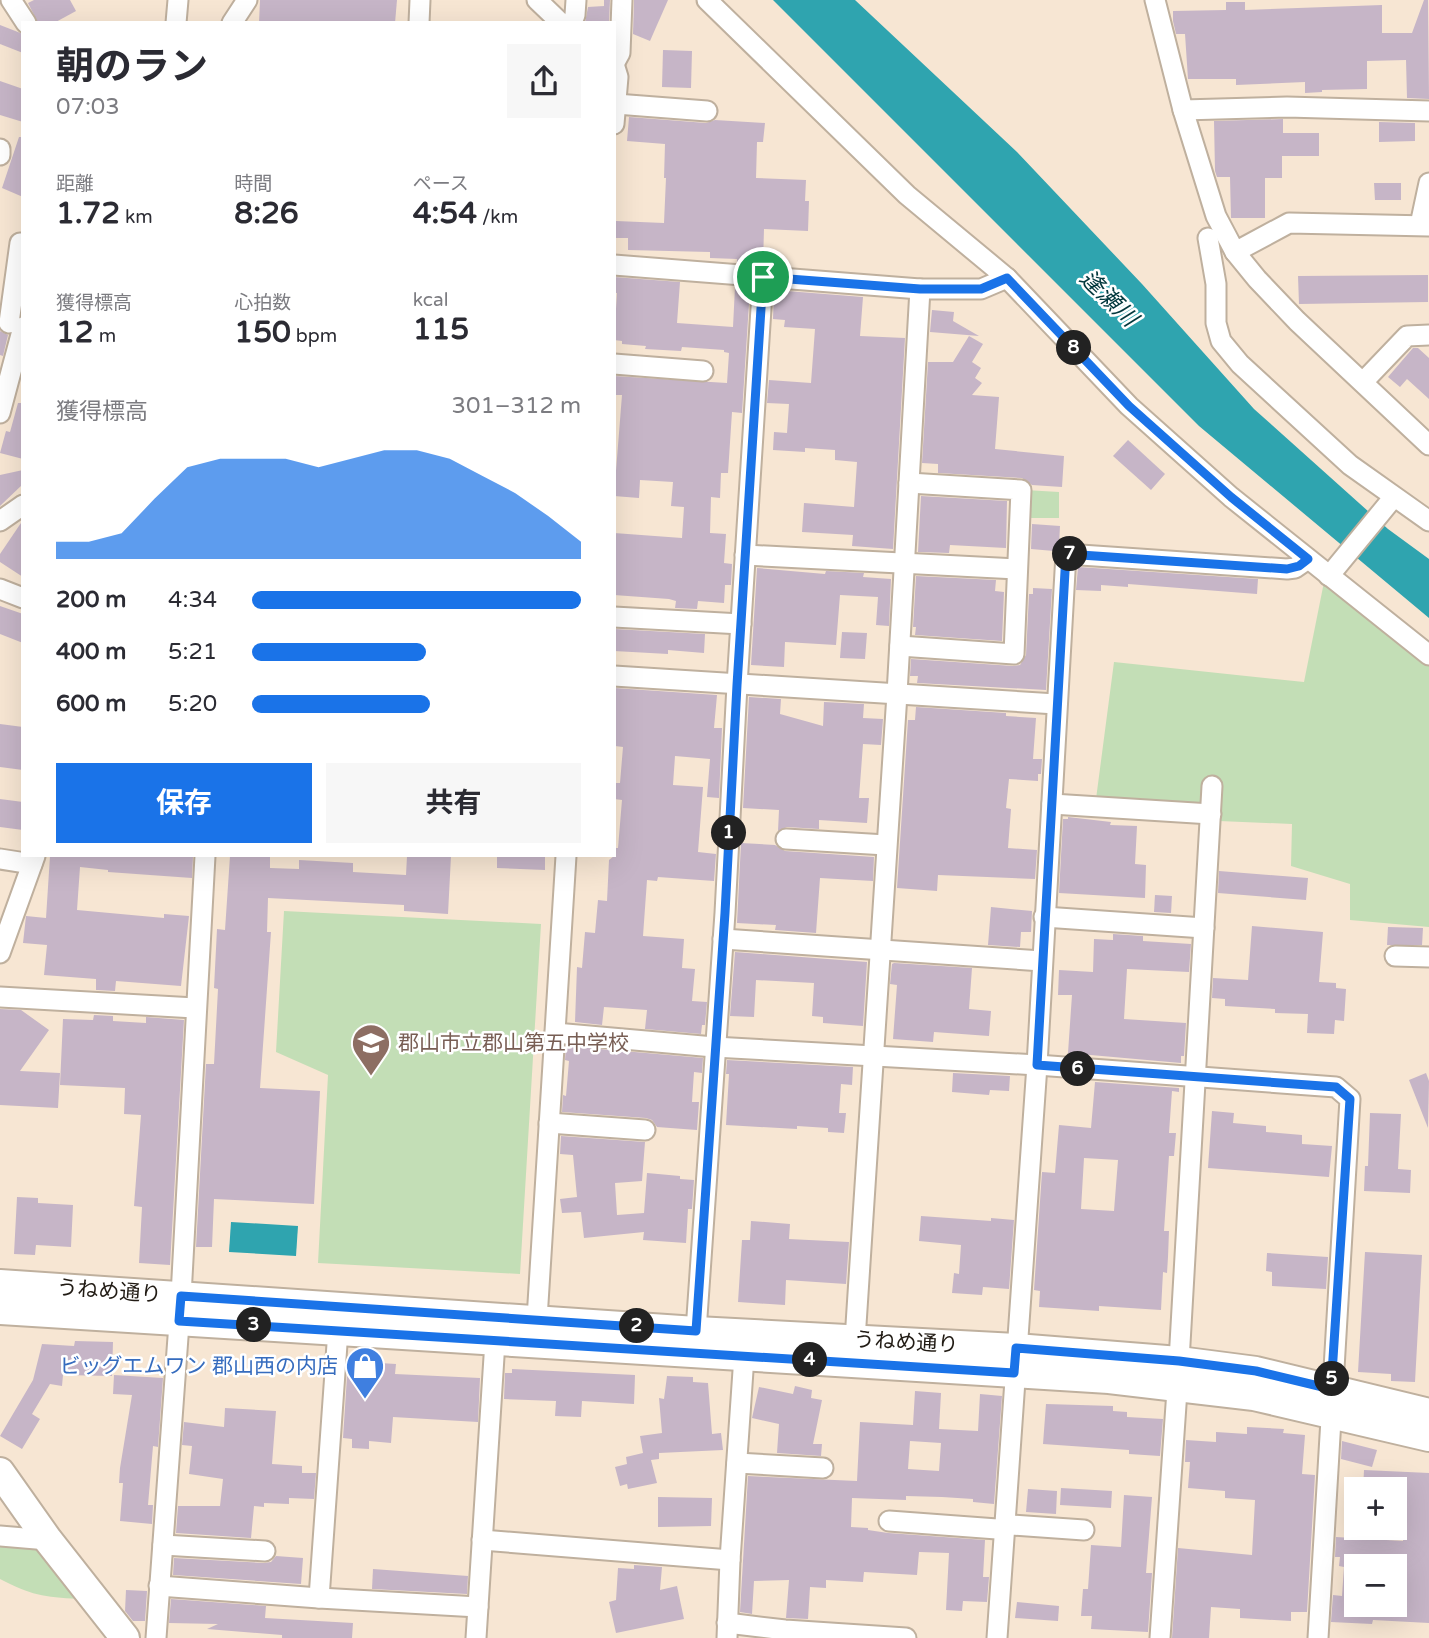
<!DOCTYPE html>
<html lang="ja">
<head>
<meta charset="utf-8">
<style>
  :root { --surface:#fff; --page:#f7f7f7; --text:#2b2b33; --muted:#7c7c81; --accent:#1a73e8 }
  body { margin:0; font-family:"Varela Round","Noto Sans JP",sans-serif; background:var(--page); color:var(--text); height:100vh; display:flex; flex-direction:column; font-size:26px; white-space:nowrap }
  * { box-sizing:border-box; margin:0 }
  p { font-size:23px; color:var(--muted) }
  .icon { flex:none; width:38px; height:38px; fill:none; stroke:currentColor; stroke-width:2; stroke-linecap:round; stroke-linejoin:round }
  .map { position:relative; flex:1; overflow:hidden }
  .panel { position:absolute; left:21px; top:21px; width:595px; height:836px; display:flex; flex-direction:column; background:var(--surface); border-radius:0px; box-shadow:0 7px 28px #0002 }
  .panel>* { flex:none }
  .tools { position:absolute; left:1344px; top:1477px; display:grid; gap:14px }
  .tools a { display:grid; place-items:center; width:63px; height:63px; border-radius:0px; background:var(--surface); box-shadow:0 7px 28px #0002; font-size:35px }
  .pin { position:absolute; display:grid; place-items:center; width:60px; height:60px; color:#fff; margin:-30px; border:4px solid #fff; border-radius:50%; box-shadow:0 2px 7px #0007 }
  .km { position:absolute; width:35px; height:35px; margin:-18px; border-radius:50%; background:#222; color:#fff; font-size:19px; line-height:35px; text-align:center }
  .round { display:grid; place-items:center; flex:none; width:74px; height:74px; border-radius:0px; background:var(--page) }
  .overview { display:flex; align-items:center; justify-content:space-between; height:119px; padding:0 35px }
  h1 { font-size:38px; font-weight:700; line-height:52px }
  .metrics { display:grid; grid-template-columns:repeat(3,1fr); gap:10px; height:119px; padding:7px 35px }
  .metrics div { display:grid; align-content:center }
  .metrics b { font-size:30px; font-weight:700 }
  .metrics small { font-size:19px; font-weight:400 }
  .metrics p { font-size:19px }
  .chart { height:196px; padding:14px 35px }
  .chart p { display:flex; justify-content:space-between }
  .chart svg { width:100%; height:126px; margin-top:7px; fill:var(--accent); opacity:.7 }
  .primary-button { display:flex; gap:14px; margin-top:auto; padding:14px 35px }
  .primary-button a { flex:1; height:80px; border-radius:0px; background:var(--accent); color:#fff; font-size:28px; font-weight:700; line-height:80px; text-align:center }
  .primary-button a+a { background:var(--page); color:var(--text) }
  ul { padding:0 35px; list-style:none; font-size:23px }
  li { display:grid; grid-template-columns:112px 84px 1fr; align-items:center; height:52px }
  li i { height:18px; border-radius:9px; background:var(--accent) }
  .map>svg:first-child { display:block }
  .green { fill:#c3deb6 }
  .water { fill:#2fa4af }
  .building { fill:#c6b5c7; fill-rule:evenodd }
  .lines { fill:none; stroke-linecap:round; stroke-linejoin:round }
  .street-casing { stroke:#bfb09e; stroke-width:23 }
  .secondary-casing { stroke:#bfb09e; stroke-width:32 }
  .street { stroke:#fff; stroke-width:19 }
  .secondary { stroke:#fff; stroke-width:28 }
  .route-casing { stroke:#fff; stroke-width:14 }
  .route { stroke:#1a73e8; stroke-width:9 }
  .labels { text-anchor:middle; stroke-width:5; stroke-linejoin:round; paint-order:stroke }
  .education-label { font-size:21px; fill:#785e54; stroke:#fff; text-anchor:start }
  .street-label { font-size:21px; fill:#211b14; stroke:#fff }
  .shop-label { font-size:21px; fill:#366cbe; stroke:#fff; text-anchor:end }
  .water-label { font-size:23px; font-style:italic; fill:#02383d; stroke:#fff }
</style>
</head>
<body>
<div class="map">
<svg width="1429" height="1638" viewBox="0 0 1429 1638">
  <rect width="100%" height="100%" fill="#f7e6d3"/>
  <!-- green -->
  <g class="green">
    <path d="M1025,490L1059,492V518H1024Z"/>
    <path d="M1324,582L1429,662V927L1350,920V884L1291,866L1292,824L1219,821L1096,799L1114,662L1304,682Z"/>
    <path d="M284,911L541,924L520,1274L318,1263L328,1075L276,1052Z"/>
    <path d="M0,1543L40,1549L78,1599C44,1597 30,1595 0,1579Z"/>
  </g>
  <!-- water -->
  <g class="water">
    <path d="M773,0H855L1017,152L1142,284L1254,409L1388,529L1429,559V618L1199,426Z"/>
    <path d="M231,1222L298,1226L296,1256L229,1252Z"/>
  </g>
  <!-- building -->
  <g class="building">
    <path d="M34,0H70L76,11L54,23H38L28,3Z"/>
    <path d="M260,0H397L395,23H259Z"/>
    <path d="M604,0H610L609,23H585L588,7L604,6Z"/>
    <path d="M634,0H668L650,41L633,34Z"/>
    <path d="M1424,0H1428L1429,99L1407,98L1406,60L1367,61V89L1322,90V92L1305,93V82L1236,85V79H1188L1185,34H1176L1173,21V11L1226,10V2H1245V10L1382,5V33H1412Z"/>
    <path d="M0,25L23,34V53L0,44Z"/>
    <path d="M663,50L692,51L691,88L662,87Z"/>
    <path d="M0,81L23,89V122L0,115Z"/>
    <path d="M629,117L706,123L715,120L765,123L763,142H757L756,178L806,180L805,201H809L808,231L764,229L763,264L737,262V259L710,258V252L628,250V238H615L616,221L664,223L666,178H664L665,144L627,141Z"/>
    <path d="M1283,119V133H1319V156H1282V178H1265V218H1231L1230,177H1217L1215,171L1214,121Z"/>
    <path d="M1379,122L1415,123V141L1379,142Z"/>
    <path d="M19,137H23V197L2,188Z"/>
    <path d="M1374,183H1401V200H1375Z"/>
    <path d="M1428,275V302L1299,304L1298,276Z"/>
    <path d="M614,277L680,282L677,323L733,327L735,287L750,288L742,413L732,412L728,473H721L720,498L711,497L710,533L726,534L724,563L732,564L731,585H725L724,603L698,601L697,609L675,608L676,601L669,599L614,595V533L682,538L684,507L671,506L673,482L640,480L639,498L614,496L622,395H614V376L727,383L729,353L724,352V350L682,347L681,351L645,349L646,346L622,344V341L614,340L617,293H614Z"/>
    <path d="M774,290L863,297L860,336L905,338L893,549L852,546L853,535L802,532L804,503L854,507L857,462L835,460V450L805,448V452L773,450L774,432L787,433L789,404L767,403L769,380L811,383L815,329L784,327L785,320L773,319Z"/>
    <path d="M932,310L954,312L953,321L979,336L930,332Z"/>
    <path d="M0,331L8,335L3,356L0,355Z"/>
    <path d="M969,336L983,344L972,362L981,368L975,378L982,383L972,395L999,397L995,449L1064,456L1062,487L1032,485L1022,478L938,473V464L922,463L928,362H953Z"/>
    <path d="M1413,348H1418L1429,358V399L1407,379L1400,387L1388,377Z"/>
    <path d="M18,403H23V459L0,453L6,431L10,432Z"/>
    <path d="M1128,440L1165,474L1151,490L1113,456Z"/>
    <path d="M23,470V484L0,506V475Z"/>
    <path d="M921,496L1007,501L1006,548L950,545L949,553L918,552Z"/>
    <path d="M23,520V577L0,562V554Z"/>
    <path d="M1032,524L1060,526L1059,545L1054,551L1031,549Z"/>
    <path d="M1078,567L1258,579L1257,594L1128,584V587L1101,585V591L1076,590Z"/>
    <path d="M757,568L825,574L826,571L864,573L863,577L891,579L889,626L876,625L878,597L840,595L836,645L785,642L784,667L751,665Z"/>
    <path d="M916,576L996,580L995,591L1004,592L1002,641L915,635L916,627H913Z"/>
    <path d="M1033,588L1052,589L1046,690L917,683L918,676H910L911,659L1013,666L1020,665L1026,655L1029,594H1033Z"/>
    <path d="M0,606L23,614V643L0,634Z"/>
    <path d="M614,629L705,634L704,653L668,650V654L614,651Z"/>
    <path d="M842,632L867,633L865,659L840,658Z"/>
    <path d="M614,688L717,695L714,728H722L719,798L707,797L710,759L675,756L673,785L703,787L698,852L716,854L714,881L658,877L657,881L647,880L643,936L684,939L682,968L695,969L692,1001L707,1002L705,1025H702L701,1034L645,1029L647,1010L604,1007L602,1025L575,1022L577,967L582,968L585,932L595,933L598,900L607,901L609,860L614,856V848H618L622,800L614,799V783H620L623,747L615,746Z"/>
    <path d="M749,697L781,699L780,714L823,726L824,702L864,704L863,718L883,719L881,745L863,744L859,798H869L867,823L819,820V829L787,827L778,831L779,810L743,808Z"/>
    <path d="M916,707L1006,713V716L1036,718L1033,759H1042L1041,774H1038V781L1009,779L1006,808L1011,809L1008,848L1037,850L1035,879L938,875L937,891L897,888L908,720H915Z"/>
    <path d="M0,724L23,727V770L0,767Z"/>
    <path d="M0,799L23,802V830L0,827Z"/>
    <path d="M1068,817L1111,822L1110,825L1137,826L1135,864L1146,865L1145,898L1059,893L1063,819H1068Z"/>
    <path d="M741,843L775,845L785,851L874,857L873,881L820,878L816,933L775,930L776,925L737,923Z"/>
    <path d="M50,856L193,857L192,878L108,872V870L80,867L77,910L164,918V914L189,916L181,986L116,981L115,991L96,990V979L44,975L47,945L23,943L26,916L46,918Z"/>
    <path d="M230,856H270V868L299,869V860L353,863V872L406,875L407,856H451L448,914L404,911V905L268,898L267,932H271L260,1088L320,1091L314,1204L214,1199L212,1247H196L206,1064H214L218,989L214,988L217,929L225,930Z"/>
    <path d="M497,856H545V870L497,868Z"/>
    <path d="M1219,871L1308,878L1306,900L1218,893Z"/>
    <path d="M1155,895L1172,896L1171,913L1154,912Z"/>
    <path d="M991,907L1032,911L1031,932H1021L1020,947L988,945Z"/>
    <path d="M1252,926L1323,932L1319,982L1336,983V988L1346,989L1344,1021L1335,1020L1334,1034L1307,1033L1308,1014L1275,1013V1009L1225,1006V999L1212,998L1213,978L1248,980Z"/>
    <path d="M1388,927L1423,928L1422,945H1387Z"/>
    <path d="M1113,934L1143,936V941L1191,944L1189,972L1127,969L1124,1019L1186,1023L1184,1056H1181V1063L1068,1053L1072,995H1058L1059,970L1093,972L1094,939L1113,940Z"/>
    <path d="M735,952L867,962L863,1026L823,1023V1017L812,1016L814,983L756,980L754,1017L730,1016Z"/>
    <path d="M894,963L972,968L969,1009L991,1011L989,1036L934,1032L933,1042L893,1039L897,985L890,984L892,964Z"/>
    <path d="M0,1009L21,1010L49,1030L20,1071L60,1073L58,1108L0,1105Z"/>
    <path d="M94,1015L113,1016V1021L146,1023V1017L184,1020L170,1265L139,1263L142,1207L134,1206L141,1115L124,1114L125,1088L60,1085L63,1019L93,1020Z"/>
    <path d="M566,1046L703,1058L702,1073L694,1072L692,1102H699L697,1130L657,1127L652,1120L646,1118L562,1112L563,1095L566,1096L569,1061L565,1060Z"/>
    <path d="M727,1060L853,1067L852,1085L841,1084L839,1113H846L844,1133L828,1132V1128L797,1126V1129L726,1125L729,1074H726Z"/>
    <path d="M953,1073L1010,1076L1009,1091L990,1090L989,1095L952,1092Z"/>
    <path d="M1426,1073L1429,1081L1428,1128L1409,1080Z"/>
    <path d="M1095,1082L1179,1088V1092L1172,1091L1169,1133H1176L1174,1156H1169L1164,1231H1169L1168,1257L1167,1273L1163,1272L1161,1310L1099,1306V1311L1039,1307L1040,1291L1034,1290L1042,1172L1055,1173L1059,1125L1091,1128ZM1084,1158L1118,1160L1114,1211L1081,1209Z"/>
    <path d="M1212,1111L1234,1113L1233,1123L1266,1126V1132L1302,1135V1144L1332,1146L1329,1177L1208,1168Z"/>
    <path d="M1370,1113L1401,1114L1398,1169L1411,1170L1410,1193L1364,1191L1365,1166H1368Z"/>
    <path d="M561,1136L645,1142L642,1181L615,1183L617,1215L644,1213L647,1173L680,1176V1179L694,1180L692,1209H688L686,1243L643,1240L644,1232L584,1238L581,1212L562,1213L560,1199L577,1197L573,1155L560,1154Z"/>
    <path d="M17,1197L38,1198V1203L73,1205L71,1247L36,1245L35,1255L14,1254Z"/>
    <path d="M921,1216L991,1221V1218L1014,1220L1009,1289L983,1287L982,1295L952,1293L954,1273L959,1274L961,1245L919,1241Z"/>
    <path d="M751,1221L790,1224L789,1239L849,1242L846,1284L786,1280L785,1305L738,1302L742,1240H750Z"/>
    <path d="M1365,1252L1422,1255L1415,1382L1391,1381V1374L1358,1372Z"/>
    <path d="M1267,1253L1328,1257L1326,1289L1272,1286V1272L1266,1271Z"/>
    <path d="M75,1341L113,1342L112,1376L63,1375L62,1386L50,1384L32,1414L40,1419L22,1449L0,1436L33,1380L42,1344L74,1346Z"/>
    <path d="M348,1361L396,1364L395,1374L480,1378L478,1422L393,1417L391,1443L369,1441V1449L352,1448V1439L343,1438Z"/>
    <path d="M512,1369L635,1375L634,1404L582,1401L581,1417L555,1416L556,1401L504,1399L505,1373H512Z"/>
    <path d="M114,1375L163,1378L158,1447L153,1446L148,1505H153L152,1524L120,1521L123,1483H119L120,1468L132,1395L113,1394Z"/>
    <path d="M667,1376L693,1377V1382L708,1383L712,1434L721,1433L723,1450L659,1453V1459L651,1460L657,1483L628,1489L627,1484L620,1486L615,1467L627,1464L626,1457L643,1453L640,1436L662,1433L659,1398L664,1399Z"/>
    <path d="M795,1386L812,1390L811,1398L822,1400L813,1444H822L821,1456L777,1453L779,1424L752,1418L759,1387L793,1394Z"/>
    <path d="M915,1391L941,1393L939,1429L978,1431L980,1394L1002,1396L994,1504L973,1502V1499L942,1497L906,1496V1500L852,1498L851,1527L868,1528V1530L888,1533L985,1540L983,1577H989L987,1602L963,1601L962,1611L946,1610L949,1553L919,1552L917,1575L864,1572L863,1582L826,1580V1588L810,1587L808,1619L786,1618L789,1580L754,1581L752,1614L740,1612L748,1476L857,1481L860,1422L913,1425ZM910,1441L941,1443L939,1471L908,1469Z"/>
    <path d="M1046,1404L1113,1406V1411L1127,1412V1417L1163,1419L1160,1456L1129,1454V1450L1043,1444Z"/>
    <path d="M225,1408L276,1411L272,1464L302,1466V1473H316L314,1499L289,1498V1504L264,1503V1507L254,1506L251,1538L176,1533L178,1506H220L223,1479L189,1474L192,1446L182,1445L184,1422L224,1427Z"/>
    <path d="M1247,1427L1284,1429L1283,1433L1305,1435L1302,1474L1315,1475L1307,1612H1291V1621L1240,1618V1609L1211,1607L1209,1638H1172L1178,1548L1252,1555L1255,1500L1225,1498V1491L1188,1488L1190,1462H1185L1186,1440L1216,1442V1432L1247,1434Z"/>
    <path d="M1342,1441L1377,1450L1372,1467L1341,1459Z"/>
    <path d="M1364,1470L1429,1473V1623L1373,1620L1372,1624L1331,1622L1333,1595L1342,1596L1344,1567L1339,1566L1340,1557H1335L1336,1537L1403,1541L1406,1496L1395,1495V1489H1363ZM1356,1566H1395V1605H1356Z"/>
    <path d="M1061,1488L1112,1491L1111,1508L1060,1505Z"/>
    <path d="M1028,1489L1057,1491L1056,1514L1026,1512Z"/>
    <path d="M1124,1495L1152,1497L1146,1573H1152L1148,1632L1091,1629L1092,1616H1081L1083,1589H1088L1091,1545L1121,1547Z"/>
    <path d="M658,1497L712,1498L711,1526L658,1527Z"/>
    <path d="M276,1556L303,1558L301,1584L173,1575L174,1558L264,1563L271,1562Z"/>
    <path d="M634,1565L662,1567L660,1590L677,1586L684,1619L616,1633L609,1602L616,1600L618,1568L634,1569Z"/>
    <path d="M373,1569L468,1576L467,1594L372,1589Z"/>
    <path d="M126,1590L147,1591L145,1621H133L125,1611Z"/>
    <path d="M171,1599L266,1606L265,1618L353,1623L352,1638H282V1635L207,1629L218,1624L169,1623Z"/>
    <path d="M1017,1602L1059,1606L1058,1621L1015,1618Z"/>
  </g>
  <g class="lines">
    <!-- street casing -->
    <g class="street-casing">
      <g id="street">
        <path d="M11,0L26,23"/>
        <path d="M537,0L561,23"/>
        <path d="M707,0L907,195L1007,278L1129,406L1231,497L1429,655"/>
        <path d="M1155,0L1183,110L1216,216L1235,252L1257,279L1297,321L1429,445"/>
        <path d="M176,23L178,0"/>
        <path d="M232,23L247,0"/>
        <path d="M419,23L420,0"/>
        <path d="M572,23L575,15L576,0"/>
        <path d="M614,64L620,53L622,0"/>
        <path d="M614,64L618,77L614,124"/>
        <path d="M616,104L707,111"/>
        <path d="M1183,110L1287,107L1429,111"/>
        <path d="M0,149V155"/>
        <path d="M1420,225L1429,183"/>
        <path d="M1208,238L1216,284V323L1221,341L1240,364L1350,465L1429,521"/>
        <path d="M1235,252L1289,223L1429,226"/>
        <path d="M614,265L920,289H981L1007,278"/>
        <path d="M9,323L20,243"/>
        <path d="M614,364L703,371"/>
        <path d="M1363,382L1407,336L1429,335"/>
        <path d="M0,413L23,327"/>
        <path d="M0,521L23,505"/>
        <path d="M745,555L1017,569"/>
        <path d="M1329,576L1393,498"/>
        <path d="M0,589L23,598"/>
        <path d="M614,617L741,624"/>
        <path d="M900,646L1014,654L1021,490L909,483"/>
        <path d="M614,676L1056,704"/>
        <path d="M1052,804L1211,814"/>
        <path d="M786,839L886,845"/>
        <path d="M0,859L32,864"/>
        <path d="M1044,917L1204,928"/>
        <path d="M723,939L1042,961"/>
        <path d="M0,953L35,856"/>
        <path d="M1395,956L1429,957"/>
        <path d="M0,997L195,1008"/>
        <path d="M555,1033L714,1047L1037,1065L1336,1087L1350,1099L1318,1638"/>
        <path d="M549,1123L645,1130"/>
        <path d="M537,1319L566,856"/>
        <path d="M696,1331L725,913L737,685L763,277"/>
        <path d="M855,1340L897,694L920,289"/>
        <path d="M737,1463L823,1468"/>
        <path d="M889,1521L997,1529L1012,1525L1084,1530"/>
        <path d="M0,1536L48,1540"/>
        <path d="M482,1540L730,1560"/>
        <path d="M163,1545L265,1551"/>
        <path d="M159,1586L319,1598L478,1607"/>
        <path d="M319,1598L338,1330"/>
        <path d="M727,1623L785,1630L906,1638"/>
        <path d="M156,1638L181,1296L205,856"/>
        <path d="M476,1638L495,1341"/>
        <path d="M727,1638L730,1560L744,1356"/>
        <path d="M997,1638L1037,1065L1066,554L1287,569L1295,568L1308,559"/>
        <path d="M1160,1638L1179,1361L1212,786"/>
      </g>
    </g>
    <!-- secondary casing -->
    <g class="secondary-casing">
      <g id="secondary">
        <path d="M0,1284L696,1331L1016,1348L1179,1361L1256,1371L1429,1413"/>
        <path d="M0,1310L1109,1379L1254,1396L1429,1437"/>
        <path d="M0,1472L48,1540L125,1638"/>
      </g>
    </g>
    <!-- street -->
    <use href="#street" class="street"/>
    <!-- secondary -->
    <use href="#secondary" class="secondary"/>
  </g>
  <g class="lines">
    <!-- route casing -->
    <g class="route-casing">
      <path id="route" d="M763,277L920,289H981L1007,278L1129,406L1231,497L1308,559L1299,566L1287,569L1066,554L1037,1065L1336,1087L1350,1099L1331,1389L1256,1371L1179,1361L1016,1348L1014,1373L179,1321L181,1296L696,1331L725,913L737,685Z"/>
    </g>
    <!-- route -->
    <use href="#route" class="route"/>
  </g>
  <!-- icons -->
  <defs>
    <g id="school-pin" transform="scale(2.0125)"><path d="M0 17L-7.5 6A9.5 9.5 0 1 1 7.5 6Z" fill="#8d6e63" stroke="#fff"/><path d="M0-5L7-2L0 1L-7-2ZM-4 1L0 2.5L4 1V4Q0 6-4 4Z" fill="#fff"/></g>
    <g id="shop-pin" transform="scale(2.0125)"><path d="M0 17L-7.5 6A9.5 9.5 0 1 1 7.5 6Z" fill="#3f7fe0" stroke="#fff"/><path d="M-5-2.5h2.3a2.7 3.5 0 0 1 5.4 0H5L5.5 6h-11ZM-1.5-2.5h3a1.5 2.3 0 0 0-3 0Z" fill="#fff"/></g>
  </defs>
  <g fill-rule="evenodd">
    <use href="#school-pin" x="371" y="1043"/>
    <use href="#shop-pin" x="365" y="1366"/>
  </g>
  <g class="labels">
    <!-- education labels -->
    <g class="education-label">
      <text x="398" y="1050">郡山市立郡山第五中学校</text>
    </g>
    <!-- street labels -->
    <g class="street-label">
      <text transform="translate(109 1291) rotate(4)" y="7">うねめ通り</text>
      <text transform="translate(906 1342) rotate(3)" y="7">うねめ通り</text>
    </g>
    <!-- shop labels -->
    <g class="shop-label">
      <text x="338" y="1373">ビッグエムワン 郡山西の内店</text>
    </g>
    <!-- water labels -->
    <g class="water-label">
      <text transform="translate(1109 298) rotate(44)" y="8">逢瀬川</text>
    </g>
  </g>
</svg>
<div class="tools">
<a>+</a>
<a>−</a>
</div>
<div class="pin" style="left:763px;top:277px;background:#1e9e55"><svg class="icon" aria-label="arrive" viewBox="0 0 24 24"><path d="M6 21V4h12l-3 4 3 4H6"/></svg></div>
<b class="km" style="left:729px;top:833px">1</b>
<b class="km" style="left:637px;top:1326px">2</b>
<b class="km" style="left:254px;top:1325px">3</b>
<b class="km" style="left:810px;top:1360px">4</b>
<b class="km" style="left:1332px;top:1379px">5</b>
<b class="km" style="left:1078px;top:1069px">6</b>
<b class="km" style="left:1070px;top:554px">7</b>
<b class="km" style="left:1074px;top:348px">8</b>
<section class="panel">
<div class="overview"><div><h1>朝のラン</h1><p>07:03</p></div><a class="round"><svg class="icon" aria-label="share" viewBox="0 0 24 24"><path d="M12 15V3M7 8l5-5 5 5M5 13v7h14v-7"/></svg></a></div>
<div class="metrics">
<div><p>距離</p><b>1.72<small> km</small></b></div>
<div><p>時間</p><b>8:26</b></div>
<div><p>ペース</p><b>4:54<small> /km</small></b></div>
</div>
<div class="metrics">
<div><p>獲得標高</p><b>12<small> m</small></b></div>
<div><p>心拍数</p><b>150<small> bpm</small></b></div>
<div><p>kcal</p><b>115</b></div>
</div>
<div class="chart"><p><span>獲得標高</span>301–312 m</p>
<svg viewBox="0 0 160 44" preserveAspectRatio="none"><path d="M0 44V38L10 38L20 35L30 23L40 12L50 9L60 9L70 9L80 12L90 9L100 6L110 6L120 9L130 15L140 21L150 29L160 38V44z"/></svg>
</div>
<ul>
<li><b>200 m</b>4:34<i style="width:100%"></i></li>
<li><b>400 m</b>5:21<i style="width:53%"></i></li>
<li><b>600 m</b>5:20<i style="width:54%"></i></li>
</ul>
<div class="primary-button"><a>保存</a><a>共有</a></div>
</section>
</div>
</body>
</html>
